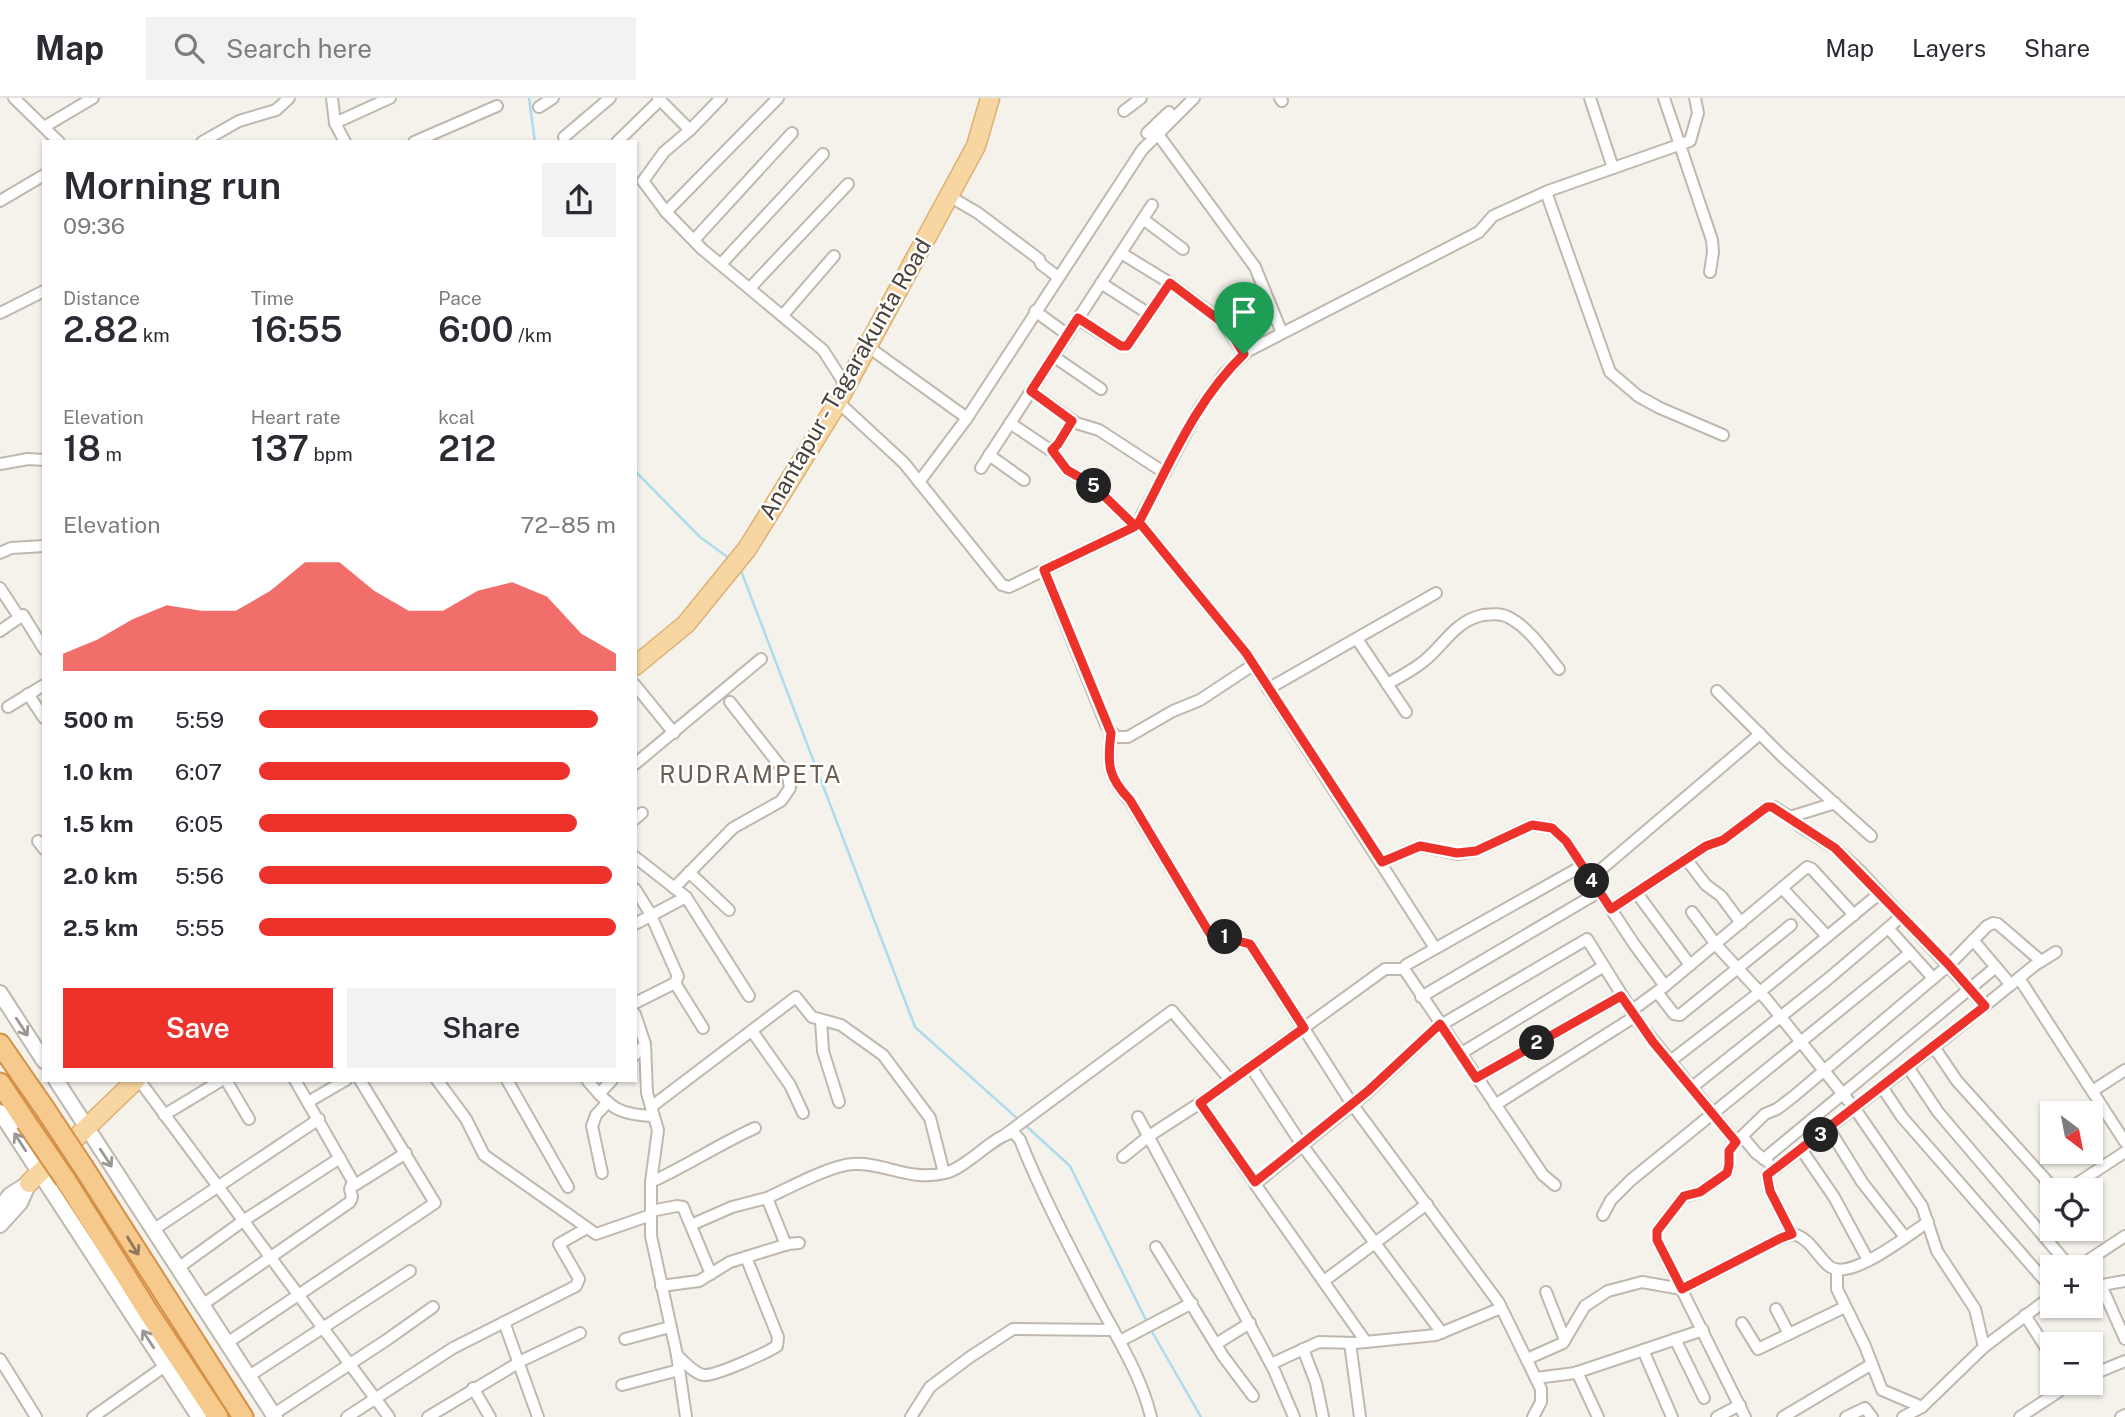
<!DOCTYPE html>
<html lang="en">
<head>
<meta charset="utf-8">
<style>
  :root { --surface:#fff; --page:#f2f2f3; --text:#2b2b33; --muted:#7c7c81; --line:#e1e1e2; --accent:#ed322c }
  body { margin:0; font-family:"Public Sans",sans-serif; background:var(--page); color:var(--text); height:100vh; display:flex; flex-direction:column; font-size:26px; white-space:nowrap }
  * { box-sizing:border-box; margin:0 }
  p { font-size:23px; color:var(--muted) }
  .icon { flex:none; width:38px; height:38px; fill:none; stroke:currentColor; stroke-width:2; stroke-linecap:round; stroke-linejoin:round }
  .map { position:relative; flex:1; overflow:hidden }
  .panel { position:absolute; left:42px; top:42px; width:595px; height:942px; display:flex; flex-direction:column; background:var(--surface); border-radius:0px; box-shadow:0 2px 5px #0004 }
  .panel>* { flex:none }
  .needle { width:46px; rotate:148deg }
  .fabs { position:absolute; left:2040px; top:1003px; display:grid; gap:14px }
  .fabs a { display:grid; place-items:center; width:63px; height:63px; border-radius:0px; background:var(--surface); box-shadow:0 2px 5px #0004; font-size:35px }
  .pin { position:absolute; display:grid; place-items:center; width:60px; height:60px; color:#fff; margin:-72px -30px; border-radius:50% 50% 50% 0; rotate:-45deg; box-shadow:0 0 7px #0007 }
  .pin .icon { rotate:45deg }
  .km { position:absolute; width:35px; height:35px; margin:-18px; border-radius:50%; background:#222; color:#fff; font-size:19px; line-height:35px; text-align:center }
  .round { display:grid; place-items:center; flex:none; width:74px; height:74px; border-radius:0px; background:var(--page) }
  .summary { display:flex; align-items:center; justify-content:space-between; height:119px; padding:0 21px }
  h1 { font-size:38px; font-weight:600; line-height:52px }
  .stats { display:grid; grid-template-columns:repeat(3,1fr); gap:10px; height:119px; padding:7px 21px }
  .stats div { display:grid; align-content:center }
  .stats b { font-size:35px; font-weight:600 }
  .stats small { font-size:19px; font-weight:400 }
  .stats p { font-size:19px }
  .chart { height:196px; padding:14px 21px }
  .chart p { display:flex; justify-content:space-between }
  .chart svg { width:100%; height:126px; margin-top:7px; fill:var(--accent); opacity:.7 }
  .button { display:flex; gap:14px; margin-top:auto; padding:14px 21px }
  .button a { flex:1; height:80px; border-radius:0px; background:var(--accent); color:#fff; font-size:28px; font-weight:600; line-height:80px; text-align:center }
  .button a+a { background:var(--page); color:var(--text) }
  ul { padding:0 21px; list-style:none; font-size:23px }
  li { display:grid; grid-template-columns:112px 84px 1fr; align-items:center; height:52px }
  li i { height:18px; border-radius:9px; background:var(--accent) }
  header { display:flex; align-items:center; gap:42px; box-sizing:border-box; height:98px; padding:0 35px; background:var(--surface); border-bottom:2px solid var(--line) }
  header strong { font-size:33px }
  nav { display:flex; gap:38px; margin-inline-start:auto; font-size:24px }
  .search { width:490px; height:63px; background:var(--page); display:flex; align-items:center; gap:18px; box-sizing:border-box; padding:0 24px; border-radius:0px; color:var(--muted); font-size:26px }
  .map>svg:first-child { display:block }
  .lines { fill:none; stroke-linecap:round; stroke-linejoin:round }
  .stream { stroke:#aedbed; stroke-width:2.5 }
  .minor-casing { stroke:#c0b8af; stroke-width:14 }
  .tertiary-casing { stroke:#c0b8af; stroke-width:18 }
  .primary-casing { stroke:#ddb172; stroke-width:21 }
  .trunk-casing { stroke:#d59047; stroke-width:23 }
  .minor { stroke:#fff; stroke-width:10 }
  .tertiary { stroke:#fff; stroke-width:14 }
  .primary { stroke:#f8d6a2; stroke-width:18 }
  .trunk { stroke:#f6c98d; stroke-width:19 }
  .trunk-bridge-casing { stroke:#d59047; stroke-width:23; stroke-linecap:butt }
  .trunk-bridge { stroke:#f6c98d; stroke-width:19 }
  .oneway { stroke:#9b9793 }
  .oneway2 { stroke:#8f785b }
  .route-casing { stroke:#fff; stroke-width:14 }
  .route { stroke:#ed322c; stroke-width:9 }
  .labels { text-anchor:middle; stroke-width:5; stroke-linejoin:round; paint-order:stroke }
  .street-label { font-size:23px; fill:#4a423a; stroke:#fff }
  .neighbourhood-label { font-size:24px; letter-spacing:2px; fill:#6c5e52; stroke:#fff }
</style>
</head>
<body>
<header>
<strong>Map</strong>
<div class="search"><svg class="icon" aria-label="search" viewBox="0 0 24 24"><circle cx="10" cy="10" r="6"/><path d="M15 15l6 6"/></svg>Search here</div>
<nav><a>Map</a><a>Layers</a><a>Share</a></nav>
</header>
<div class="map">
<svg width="2125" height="1319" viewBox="0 0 2125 1319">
  <rect width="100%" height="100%" fill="#f5f2ec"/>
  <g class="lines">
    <!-- stream -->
    <g class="stream">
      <path d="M529,0L535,44"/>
      <path d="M635,373L700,439L730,461"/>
      <path d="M740,470L915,929L1019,1022"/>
      <path d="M1024,1026L1070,1068L1148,1226"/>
      <path d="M1151,1232L1201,1319"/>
    </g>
    <!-- minor casing -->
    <g class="minor-casing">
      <g id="minor">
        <path d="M14,0L59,44"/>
        <path d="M332,0L335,25L345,44"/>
        <path d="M658,0L690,32L664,54L643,83L666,114L702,151L823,252L846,288"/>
        <path d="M1280,0L1282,3"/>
        <path d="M1590,0L1613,70"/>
        <path d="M1664,0L1712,142L1713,154L1710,174"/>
        <path d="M539,9L553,0"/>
        <path d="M1124,13L1141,0"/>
        <path d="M335,25L390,0"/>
        <path d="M44,29L93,0"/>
        <path d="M690,32L721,0"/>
        <path d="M1147,35L1169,14"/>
        <path d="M1157,35L1255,169L1282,235"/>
        <path d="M564,39L610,0"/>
        <path d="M202,44L239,23L276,12L289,0"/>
        <path d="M414,44L497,8"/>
        <path d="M617,44L660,2"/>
        <path d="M1546,94L1610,274L1638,298L1660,310L1723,337"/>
        <path d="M949,98L978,115L1039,161L1041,166L1058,179"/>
        <path d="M0,103L44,77"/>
        <path d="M666,114L778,0"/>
        <path d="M1143,121L1183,151"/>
        <path d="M694,142L792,35"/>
        <path d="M1121,155L1170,185L1223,224L1244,256"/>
        <path d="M721,166L823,56"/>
        <path d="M1101,185L1149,216"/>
        <path d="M750,190L848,86"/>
        <path d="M1035,213L1068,237"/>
        <path d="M0,215L44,193"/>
        <path d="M783,217L834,158"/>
        <path d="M1078,221L1121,248H1127L1170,185"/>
        <path d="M867,248L967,320"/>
        <path d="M1053,258L1101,291"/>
        <path d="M1031,293L1076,325L1099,332L1165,375"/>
        <path d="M837,303L904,365L1002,487L1009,489L1136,428L1199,311L1224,276L1248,253L1479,134L1493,118L1548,93L1690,43L1698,15L1695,0"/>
        <path d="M1010,325L1050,352L1058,346L1072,323"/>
        <path d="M1052,352L1067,372L1095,389L1135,428"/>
        <path d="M989,357L1024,382"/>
        <path d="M0,366L28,361L44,362"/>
        <path d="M981,370L1152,107"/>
        <path d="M919,384L967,320L1142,52L1194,0"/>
        <path d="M1139,424L1246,555L1435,850"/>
        <path d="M0,455L11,450L44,448"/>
        <path d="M1044,472L1106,627L1116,639H1128L1173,613L1200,602L1253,567"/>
        <path d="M0,490L19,519"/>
        <path d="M0,533L23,517L44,551"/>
        <path d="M1357,541L1406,614"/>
        <path d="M1387,586C1400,579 1413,572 1424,563C1445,546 1455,523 1483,517C1492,516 1502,515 1510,520C1530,531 1545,554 1559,571"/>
        <path d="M635,587L674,635"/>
        <path d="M1268,591L1436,495"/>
        <path d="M1717,593L1784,660L1871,738"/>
        <path d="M28,596L44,620"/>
        <path d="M8,609L44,587"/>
        <path d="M1111,635C1107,668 1108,678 1130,703L1210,836L1250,846L1352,1006L1499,1205L1541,1291V1304L1533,1319"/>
        <path d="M635,666L761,561"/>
        <path d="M1790,719L1801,729L1835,750L1860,773L1985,908"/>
        <path d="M635,721L642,715"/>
        <path d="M38,743L44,751"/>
        <path d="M635,759L686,799L749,898"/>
        <path d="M1686,761L1706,787L1721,798L1741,825"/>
        <path d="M1382,764L1420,748L1457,756L1476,753L1532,727L1552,730L1566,743L1634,846L1665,888"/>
        <path d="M689,774L729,812"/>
        <path d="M1591,780L1760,636"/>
        <path d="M674,790L733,730L781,703L790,690L788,678L730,604"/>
        <path d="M1782,790L1827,838"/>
        <path d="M635,791L650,815L676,874L678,878L675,885"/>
        <path d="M1636,794L1690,867"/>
        <path d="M1611,811L1706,748L1723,742L1767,709H1774L1790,719L1835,705"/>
        <path d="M1692,814L1718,849L1767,902L1855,1011L1922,1108L1937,1153L1975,1211L1984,1249"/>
        <path d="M635,826L686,799"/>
        <path d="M1888,830L1933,880"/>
        <path d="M1973,842L2011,887"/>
        <path d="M2019,880L2125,1044"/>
        <path d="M1657,894L1674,916L1680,917L1791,827"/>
        <path d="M1421,899L1599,794"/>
        <path d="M635,905L675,885L703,930"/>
        <path d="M1631,913L1665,888L1807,769L1812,771L1854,817"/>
        <path d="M635,916L645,946L647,995L658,1032L651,1084V1138L677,1257L686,1319"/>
        <path d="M821,922L823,953L839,1004"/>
        <path d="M1441,927L1587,841L1640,926L1736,1044"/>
        <path d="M752,933L790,987L803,1015"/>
        <path d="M1934,949L1957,983L2055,1092"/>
        <path d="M1460,956L1604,868"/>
        <path d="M635,957L645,946"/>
        <path d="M1669,964L1760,894L1880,795"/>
        <path d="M1251,969L1302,1047L1442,1235"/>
        <path d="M1908,969L1938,1014L2070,1169"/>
        <path d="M1476,980L1621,898"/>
        <path d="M139,982L389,1319"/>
        <path d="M226,982L249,1021"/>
        <path d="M295,982L355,1087L406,1055"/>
        <path d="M437,982L466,1021L484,1057L596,1136L651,1117"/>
        <path d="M507,982L568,1089"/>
        <path d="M587,982C610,1009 617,1017 654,1018"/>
        <path d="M1882,989L1902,1019L2053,1192"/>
        <path d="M1691,990L1828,881L1902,818"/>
        <path d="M2094,992L2125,972"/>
        <path d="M599,996L612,982"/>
        <path d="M308,1004L346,982"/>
        <path d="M1200,1005L1255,1085"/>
        <path d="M1495,1007L1634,919"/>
        <path d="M651,1009L796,899L812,919L841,927L883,957L930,1020L944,1075"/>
        <path d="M164,1017L222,982"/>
        <path d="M1138,1019L1274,1272L1294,1319"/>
        <path d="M1829,1031L1862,1084L1905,1139"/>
        <path d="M1006,1036L1172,913L1231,983"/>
        <path d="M1742,1038L1756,1055L1768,1064"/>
        <path d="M1801,1051L1834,1099L1868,1162"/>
        <path d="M1123,1059L1149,1038L1200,1005L1385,871H1404"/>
        <path d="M1764,1061L1996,869"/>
        <path d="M602,1075L592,1028L596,1017L608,1004"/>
        <path d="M651,1084C687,1068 719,1046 755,1030"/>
        <path d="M1555,1087L1543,1077L1404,871L1406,867L1582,768"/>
        <path d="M2067,1092L2125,1054"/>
        <path d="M767,1100C789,1090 831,1067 853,1066C884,1064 910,1084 945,1075C967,1070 997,1034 1014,1035L1020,1042C1042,1097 1070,1150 1097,1202C1117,1240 1141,1277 1151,1319"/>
        <path d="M651,1113L677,1108L683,1109L711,1176"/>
        <path d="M1603,1117L1611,1102L1631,1082L1910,855"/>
        <path d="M691,1127L732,1109L767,1100L786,1147"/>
        <path d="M153,1132L319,1021"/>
        <path d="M1792,1136L1770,1093L1767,1077L1944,941L2035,867L2056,854"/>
        <path d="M1156,1149L1223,1258L1253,1298"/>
        <path d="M2078,1169L2125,1138"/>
        <path d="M178,1170L243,1123L340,1060"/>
        <path d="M1837,1172V1191L1865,1248L1882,1292L1922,1309"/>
        <path d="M1324,1183L1427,1106"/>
        <path d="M2101,1187L2125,1241"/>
        <path d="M661,1188L699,1183L730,1164L788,1146L799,1145"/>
        <path d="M2091,1189L2125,1183"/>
        <path d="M1546,1194L1565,1242"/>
        <path d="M202,1207L350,1104L352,1099L350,1091L353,1084"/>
        <path d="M1776,1211L1789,1236"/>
        <path d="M2025,1217L2053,1261"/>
        <path d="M504,1224L538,1319"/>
        <path d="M1742,1225L1758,1251L1845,1209"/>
        <path d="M625,1241L670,1229"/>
        <path d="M1675,1241L1704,1300"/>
        <path d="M1120,1243L1192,1205"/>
        <path d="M1366,1244L1255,1086L1368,994L1440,926"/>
        <path d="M227,1245L435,1105L360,982"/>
        <path d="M1350,1245L1360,1319"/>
        <path d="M1216,1246L1250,1225"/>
        <path d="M1303,1251L1316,1285L1323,1319"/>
        <path d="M1643,1252L1672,1319"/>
        <path d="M677,1257C683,1263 695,1276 704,1277C716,1278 766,1255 777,1248L778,1239L746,1159"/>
        <path d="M0,1261L36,1319"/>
        <path d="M1527,1261L1563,1245L1585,1208L1608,1193L1642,1184L1682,1191L1781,1140L1793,1136C1810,1140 1816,1157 1829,1168C1849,1185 1909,1136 1928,1124"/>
        <path d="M1271,1266L1319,1244L1355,1245L1436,1237L1501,1210"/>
        <path d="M1577,1274L1598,1319"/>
        <path d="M2091,1277L2125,1263"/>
        <path d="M249,1278L410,1173"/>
        <path d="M1536,1280L1575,1275L1703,1232"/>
        <path d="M622,1287L679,1272"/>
        <path d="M473,1290L490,1319"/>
        <path d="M274,1316L388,1241L433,1209"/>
        <path d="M93,1319L165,1268"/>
        <path d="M347,1319L453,1250L576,1188L579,1181L559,1146L587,1130"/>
        <path d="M428,1319L523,1262L580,1235"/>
        <path d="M911,1319L930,1289L970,1259L1013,1231L1109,1232"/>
        <path d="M1717,1319L1740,1307"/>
        <path d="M1745,1319L1657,1142V1133L1683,1099L1700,1094L1727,1075L1729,1067V1053L1734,1046L1765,1016L1777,1011L1794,998L1949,867L1987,828L1993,825L1998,826L2041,863"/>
        <path d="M1783,1319L1872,1266"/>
        <path d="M1846,1319L1865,1310L1872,1319"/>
        <path d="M1903,1319L1922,1309L1984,1249L2053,1197"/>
        <path d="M2020,1319L2058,1294L2064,1284"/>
        <path d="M2121,1319L2125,1317"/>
      </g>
    </g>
    <!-- tertiary casing -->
    <g class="tertiary-casing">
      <g id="tertiary">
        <path d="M0,895L44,963"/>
        <path d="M56,982L275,1319"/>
        <path d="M0,1014L199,1319"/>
        <path d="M0,1110L10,1097L29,1085"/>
        <path d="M0,1127L20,1105L29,1085"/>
      </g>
    </g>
    <!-- primary casing -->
    <g class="primary-casing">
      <g id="primary">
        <path d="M635,568L686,526L747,451L832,314L976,48L990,0"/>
        <path d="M29,1085L136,982"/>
      </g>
    </g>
    <!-- trunk casing -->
    <g class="trunk-casing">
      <g id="trunk">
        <path d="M0,946L45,1011"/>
        <path d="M0,985L26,1024"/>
        <path d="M84,1070L243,1319"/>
        <path d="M65,1081L149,1215L218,1319"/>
      </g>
    </g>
    <!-- minor -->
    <use href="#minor" class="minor"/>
    <!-- tertiary -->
    <use href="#tertiary" class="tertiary"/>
    <!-- primary -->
    <use href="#primary" class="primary"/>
    <!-- trunk -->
    <use href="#trunk" class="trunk"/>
    <!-- trunk-bridge casing -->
    <g class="trunk-bridge-casing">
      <g id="trunk-bridge">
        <path d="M45,1011L84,1070"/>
        <path d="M26,1024L65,1081"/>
      </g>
    </g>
    <!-- trunk-bridge -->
    <use href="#trunk-bridge" class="trunk-bridge"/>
  </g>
  <!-- one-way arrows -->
  <defs><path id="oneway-shaft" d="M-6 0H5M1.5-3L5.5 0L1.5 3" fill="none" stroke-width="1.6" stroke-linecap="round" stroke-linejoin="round" transform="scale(1.75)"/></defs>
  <g class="oneway">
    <use href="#oneway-shaft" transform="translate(22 929) rotate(57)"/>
    <use href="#oneway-shaft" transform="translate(20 1044) rotate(-123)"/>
    <use href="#oneway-shaft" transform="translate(106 1060) rotate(57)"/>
    <use href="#oneway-shaft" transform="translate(148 1241) rotate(-123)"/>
  </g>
  <use class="oneway2" href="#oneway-shaft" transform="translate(133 1148) rotate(58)"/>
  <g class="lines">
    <!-- route casing -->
    <g class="route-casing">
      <path id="route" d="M1244,256C1195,303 1170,366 1139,424C1137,427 1135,429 1132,430L1044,472L1111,635C1107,667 1108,679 1130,702L1210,836L1250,846L1304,930L1200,1005L1255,1084L1368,993L1440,926L1476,980L1621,898L1653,944L1736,1044L1729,1053V1067L1727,1075L1700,1094L1684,1098L1657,1133V1142L1682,1191L1781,1140L1792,1136L1770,1093L1767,1077L1985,908L1948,866L1835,750L1772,709H1767L1723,742L1706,748L1611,811L1566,743L1552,730L1532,727L1476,753L1457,755L1420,748L1382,764L1246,555L1139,424L1135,428L1093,387L1067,372L1052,352L1058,346L1072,323L1031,293L1078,220L1121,248H1127L1170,185L1227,228L1244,256"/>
    </g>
    <!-- route -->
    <use href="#route" class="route"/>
  </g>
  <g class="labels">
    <!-- street labels -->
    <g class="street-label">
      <text transform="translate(845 281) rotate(-60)" y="8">Anantapur - Tagarakunta Road</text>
    </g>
    <!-- neighbourhood labels -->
    <g class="neighbourhood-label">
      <text x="751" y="685">RUDRAMPETA</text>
    </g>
  </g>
</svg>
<div class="fabs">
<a><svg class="needle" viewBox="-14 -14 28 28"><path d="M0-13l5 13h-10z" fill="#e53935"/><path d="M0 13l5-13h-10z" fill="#7c7c81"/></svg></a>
<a><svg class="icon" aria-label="locate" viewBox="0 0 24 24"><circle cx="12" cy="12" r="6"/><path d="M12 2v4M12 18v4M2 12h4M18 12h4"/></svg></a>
<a>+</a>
<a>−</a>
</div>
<div class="pin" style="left:1244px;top:256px;background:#1e9e55"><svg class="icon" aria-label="arrive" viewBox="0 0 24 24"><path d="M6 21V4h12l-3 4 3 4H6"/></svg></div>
<b class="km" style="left:1225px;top:839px">1</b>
<b class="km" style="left:1537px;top:945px">2</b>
<b class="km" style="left:1821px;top:1037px">3</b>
<b class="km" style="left:1592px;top:783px">4</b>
<b class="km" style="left:1094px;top:388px">5</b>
<section class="panel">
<div class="summary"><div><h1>Morning run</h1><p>09:36</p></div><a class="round"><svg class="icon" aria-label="share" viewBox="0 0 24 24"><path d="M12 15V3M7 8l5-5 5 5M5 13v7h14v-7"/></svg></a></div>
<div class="stats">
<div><p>Distance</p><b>2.82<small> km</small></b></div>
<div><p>Time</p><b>16:55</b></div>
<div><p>Pace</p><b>6:00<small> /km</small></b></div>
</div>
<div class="stats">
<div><p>Elevation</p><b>18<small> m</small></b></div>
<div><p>Heart rate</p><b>137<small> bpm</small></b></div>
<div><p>kcal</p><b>212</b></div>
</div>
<div class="chart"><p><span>Elevation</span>72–85 m</p>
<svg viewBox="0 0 160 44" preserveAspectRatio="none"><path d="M0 44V38L10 33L20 26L30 21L40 23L50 23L60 16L70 6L80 6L90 16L100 23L110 23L120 16L130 13L140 18L150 31L160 38V44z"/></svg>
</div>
<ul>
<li><b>500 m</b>5:59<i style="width:95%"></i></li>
<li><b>1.0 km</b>6:07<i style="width:87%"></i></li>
<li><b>1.5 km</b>6:05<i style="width:89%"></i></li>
<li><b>2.0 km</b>5:56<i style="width:99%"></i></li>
<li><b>2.5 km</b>5:55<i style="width:100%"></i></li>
</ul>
<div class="button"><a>Save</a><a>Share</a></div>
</section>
</div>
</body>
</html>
